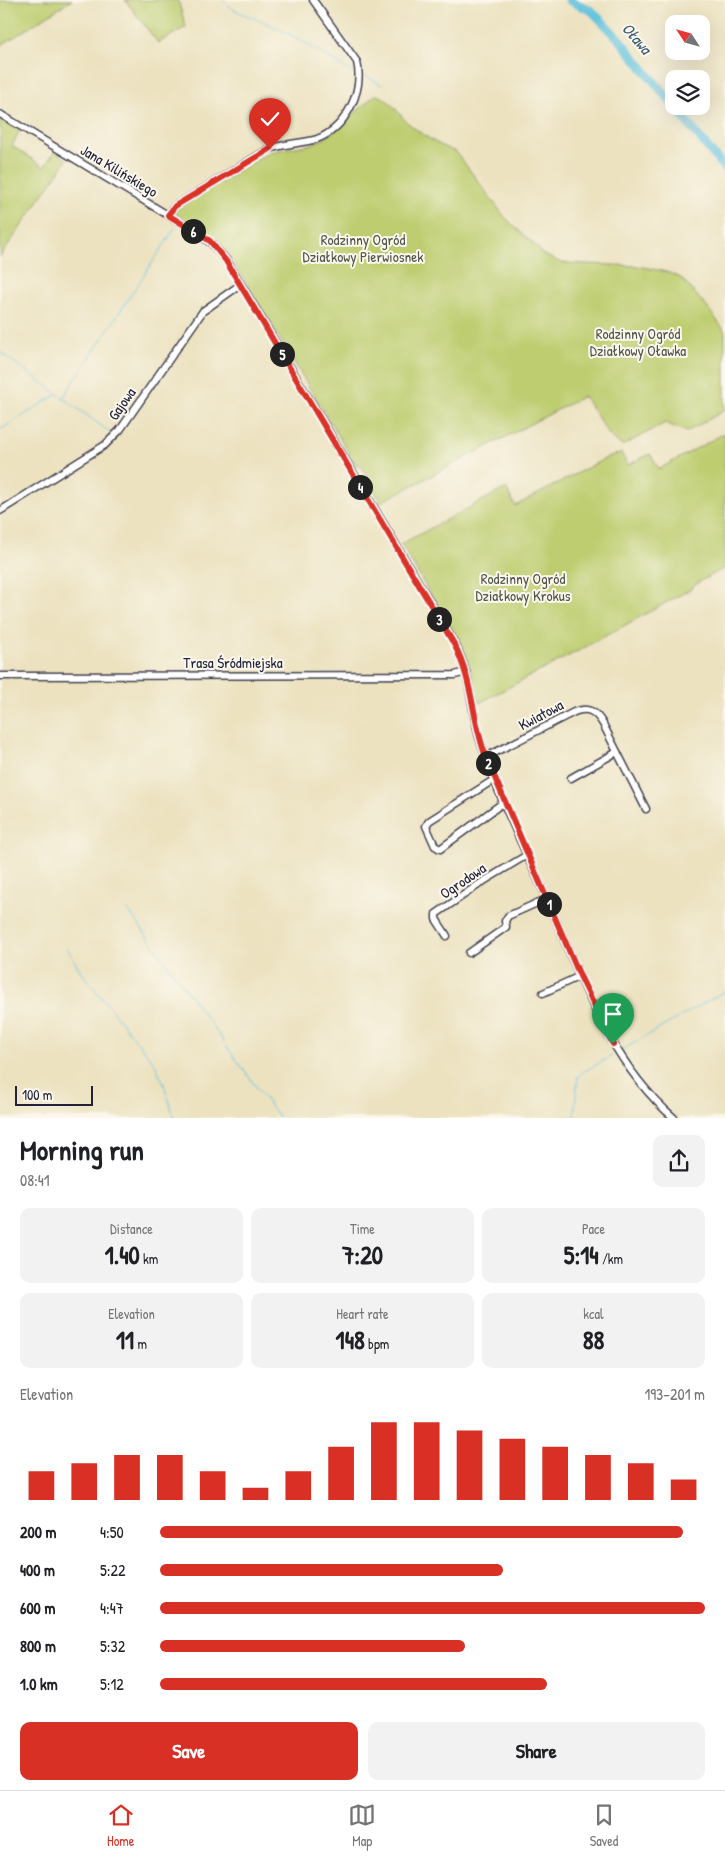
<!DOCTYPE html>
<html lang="en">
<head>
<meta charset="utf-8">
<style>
  :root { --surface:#fff; --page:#f2f2f2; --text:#202124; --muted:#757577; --line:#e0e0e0; --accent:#d93025 }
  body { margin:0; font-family:"Patrick Hand",sans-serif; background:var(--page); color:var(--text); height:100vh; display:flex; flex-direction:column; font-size:19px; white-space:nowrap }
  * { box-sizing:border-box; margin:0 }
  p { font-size:16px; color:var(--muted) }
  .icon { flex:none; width:28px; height:28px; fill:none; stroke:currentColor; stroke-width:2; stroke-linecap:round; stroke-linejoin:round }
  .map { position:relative; height:1118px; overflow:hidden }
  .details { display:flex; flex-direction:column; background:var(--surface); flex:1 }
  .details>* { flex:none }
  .needle { width:32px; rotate:306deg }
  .buttons { position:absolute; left:665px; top:15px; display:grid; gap:10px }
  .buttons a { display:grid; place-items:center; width:45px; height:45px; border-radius:10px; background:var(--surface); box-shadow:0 5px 20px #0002; font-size:25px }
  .scale { position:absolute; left:15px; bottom:12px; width:78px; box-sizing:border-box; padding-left:5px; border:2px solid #22223b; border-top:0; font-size:14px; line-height:18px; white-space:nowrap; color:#22223b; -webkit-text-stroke:4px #fbf7ec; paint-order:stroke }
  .pin { position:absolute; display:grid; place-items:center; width:42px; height:42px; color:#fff; margin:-51px -21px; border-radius:50% 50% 50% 0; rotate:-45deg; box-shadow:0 0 5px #0007 }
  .pin .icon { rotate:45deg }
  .km { position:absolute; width:25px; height:25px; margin:-12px; border-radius:50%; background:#222; color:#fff; font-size:14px; line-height:25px; text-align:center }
  .round { display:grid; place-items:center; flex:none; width:52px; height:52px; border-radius:10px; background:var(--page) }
  .headline { display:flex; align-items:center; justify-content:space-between; height:85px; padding:0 20px }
  h1 { font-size:28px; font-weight:700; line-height:38px }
  .metrics { display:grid; grid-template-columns:repeat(3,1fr); gap:8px; height:85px; padding:5px 20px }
  .metrics div { display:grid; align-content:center; border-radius:10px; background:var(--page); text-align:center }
  .metrics b { font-size:25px; font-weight:700 }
  .metrics small { font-size:14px; font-weight:400 }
  .metrics p { font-size:14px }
  .chart { height:140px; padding:10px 20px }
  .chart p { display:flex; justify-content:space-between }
  .chart svg { width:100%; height:90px; margin-top:5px; stroke:var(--accent); stroke-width:6 }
  .button { display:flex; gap:10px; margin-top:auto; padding:10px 20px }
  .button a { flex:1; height:58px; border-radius:10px; background:var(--accent); color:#fff; font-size:20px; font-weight:700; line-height:58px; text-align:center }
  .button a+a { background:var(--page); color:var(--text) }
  ul { padding:0 20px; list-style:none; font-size:16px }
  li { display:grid; grid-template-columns:80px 60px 1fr; align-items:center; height:38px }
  li i { height:12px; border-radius:6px; background:var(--accent) }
  .tabs { display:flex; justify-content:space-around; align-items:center; height:70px; border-top:1px solid var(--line); background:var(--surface); font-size:14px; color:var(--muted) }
  .tabs a { display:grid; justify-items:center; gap:2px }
  .tabs .selected { color:var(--accent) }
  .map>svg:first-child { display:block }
  .green { fill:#bdcd6f; stroke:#707855 }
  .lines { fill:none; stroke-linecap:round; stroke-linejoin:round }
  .stream { stroke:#5ec1dc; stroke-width:1 }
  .river { stroke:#5ec1dc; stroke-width:9 }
  .minor-casing { stroke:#403f4f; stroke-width:9 }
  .minor { stroke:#fff; stroke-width:6 }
  .route-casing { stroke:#fff; stroke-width:10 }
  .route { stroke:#d93025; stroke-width:6 }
  .labels { text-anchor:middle; stroke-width:4; stroke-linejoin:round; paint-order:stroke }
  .street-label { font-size:15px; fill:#22223b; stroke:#fbf7ec }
  .park-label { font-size:15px; fill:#50554b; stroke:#fbf7ec }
  .water-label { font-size:16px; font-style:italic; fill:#375a73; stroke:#fbf7ec }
</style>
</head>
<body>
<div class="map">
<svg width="725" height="1118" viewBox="0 0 725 1118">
  <rect width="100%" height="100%" fill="#fbf7ec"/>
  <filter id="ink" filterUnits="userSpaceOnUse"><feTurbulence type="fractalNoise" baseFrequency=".02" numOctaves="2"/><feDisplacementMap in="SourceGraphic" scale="10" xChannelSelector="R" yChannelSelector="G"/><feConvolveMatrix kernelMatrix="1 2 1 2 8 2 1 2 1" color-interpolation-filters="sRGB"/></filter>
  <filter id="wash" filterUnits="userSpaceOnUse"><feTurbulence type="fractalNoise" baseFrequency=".0096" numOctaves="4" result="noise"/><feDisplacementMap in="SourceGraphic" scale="20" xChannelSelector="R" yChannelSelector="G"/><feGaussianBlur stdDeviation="1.12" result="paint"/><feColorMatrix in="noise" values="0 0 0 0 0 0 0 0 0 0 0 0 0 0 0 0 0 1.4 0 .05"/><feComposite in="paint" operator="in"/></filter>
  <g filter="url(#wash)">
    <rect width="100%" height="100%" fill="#ece2c0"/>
    <!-- green -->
    <g class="green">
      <path d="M0,0H72L0,46Z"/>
      <path d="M125,0H178L186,27L158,43Z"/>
      <path d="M375,95C389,96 398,114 408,123C422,135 439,146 456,152L504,216L516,228L539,249L542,254L562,263L638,266L667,272L681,278L707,307L725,331V410L687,432L665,423L622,446L609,435L584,396L381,502L361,465L357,466L341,440L230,256L214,237L175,214V210L270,152L312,144L326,138Z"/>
      <path d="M0,118L20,130L12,146L44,167L55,151L67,160L0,257Z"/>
      <path d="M725,433V568L695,584L691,589L578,651L479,703L470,667L464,652L401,544L506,488L515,506L608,457L621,453L628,465L650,454L659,469Z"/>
    </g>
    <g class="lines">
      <!-- stream -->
      <g class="stream">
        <path d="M223,0C231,11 244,14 256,19C291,32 323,54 355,74"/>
        <path d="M366,76L382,85"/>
        <path d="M0,352L111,433"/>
        <path d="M63,398L175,228"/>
        <path d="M0,430L56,395"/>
        <path d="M128,910L224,1042"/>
        <path d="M67,948L81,972L155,1064L165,1087L174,1118"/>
        <path d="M227,1047L279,1118"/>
        <path d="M622,1050L725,991"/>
        <path d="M574,1118L578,1076L583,1072L612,1056"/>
      </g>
      <!-- river -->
      <g class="river">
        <path d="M569,0L592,11L619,39L674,106"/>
        <path d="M674,106L725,169"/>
      </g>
    </g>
  </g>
  <g filter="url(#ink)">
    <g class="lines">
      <!-- minor casing -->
      <g class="minor-casing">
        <g id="minor">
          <path d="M0,114L196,232L212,244L227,261L455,644C472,678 470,709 481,743C498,795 523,846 546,897C580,974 607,1060 674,1118"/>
          <path d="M168,215L175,206L267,150C283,143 301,144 317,139C346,128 364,91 357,62L313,0"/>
          <path d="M0,511L105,445L120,430L203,311L240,285"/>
          <path d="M0,676L455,675L466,672"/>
          <path d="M486,757L574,712C588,706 596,712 603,724L646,809"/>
          <path d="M571,778L617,752"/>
          <path d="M495,779L429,821L426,826L435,846L440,849L504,802"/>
          <path d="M447,936L436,919V914L484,881L527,855"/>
          <path d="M469,953L506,927L505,921L508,916L546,899"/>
          <path d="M543,993L580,976"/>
        </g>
      </g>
      <!-- minor -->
      <use href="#minor" class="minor"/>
    </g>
  </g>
  <g class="lines" filter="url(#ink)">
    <!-- route casing -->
    <g class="route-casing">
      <path id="route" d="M270,149L175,206L168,215L210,241L226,261L454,644C473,680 472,720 486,757L580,976L613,1044"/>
    </g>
    <!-- route -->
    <use href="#route" class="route"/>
  </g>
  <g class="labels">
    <!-- street labels -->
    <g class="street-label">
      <text transform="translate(119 171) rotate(31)" y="5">Jana Kilińskiego</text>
      <text transform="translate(122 404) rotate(-55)" y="5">Gajowa</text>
      <text x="233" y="668">Trasa Śródmiejska</text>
      <text transform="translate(541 715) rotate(-28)" y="5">Kwiatowa</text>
      <text transform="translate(463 881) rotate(-34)" y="5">Ogrodowa</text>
    </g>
    <!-- park labels -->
    <g class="park-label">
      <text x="363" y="245">Rodzinny Ogród<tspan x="363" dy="17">Działkowy Pierwiosnek</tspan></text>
      <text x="638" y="339">Rodzinny Ogród<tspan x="638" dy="17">Działkowy Oławka</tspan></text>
      <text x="523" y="584">Rodzinny Ogród<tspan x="523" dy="17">Działkowy Krokus</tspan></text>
    </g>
    <!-- water labels -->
    <g class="water-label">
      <text transform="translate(637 38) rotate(49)" y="6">Oława</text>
    </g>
  </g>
</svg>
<div class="buttons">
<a><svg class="needle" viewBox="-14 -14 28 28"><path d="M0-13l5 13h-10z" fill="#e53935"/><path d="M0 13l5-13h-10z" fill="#757577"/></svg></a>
<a><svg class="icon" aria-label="layers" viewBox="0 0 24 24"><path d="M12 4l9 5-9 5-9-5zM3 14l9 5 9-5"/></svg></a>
</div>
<div class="scale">100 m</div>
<div class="pin" style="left:613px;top:1044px;background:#1e9e55"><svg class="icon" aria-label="arrive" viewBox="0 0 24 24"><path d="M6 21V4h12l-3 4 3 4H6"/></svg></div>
<div class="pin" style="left:270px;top:149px;background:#d93025"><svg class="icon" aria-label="check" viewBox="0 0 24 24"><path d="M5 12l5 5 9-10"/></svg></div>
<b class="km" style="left:549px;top:904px">1</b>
<b class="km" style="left:488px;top:763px">2</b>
<b class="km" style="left:439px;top:619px">3</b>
<b class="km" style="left:360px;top:487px">4</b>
<b class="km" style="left:282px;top:354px">5</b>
<b class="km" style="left:193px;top:231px">6</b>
</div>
<section class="details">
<div class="headline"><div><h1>Morning run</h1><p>08:41</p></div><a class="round"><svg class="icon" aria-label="share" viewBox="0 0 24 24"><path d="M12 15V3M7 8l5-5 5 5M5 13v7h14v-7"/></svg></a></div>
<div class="metrics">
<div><p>Distance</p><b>1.40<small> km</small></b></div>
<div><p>Time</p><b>7:20</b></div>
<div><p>Pace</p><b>5:14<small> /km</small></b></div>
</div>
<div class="metrics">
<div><p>Elevation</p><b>11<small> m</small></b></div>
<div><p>Heart rate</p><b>148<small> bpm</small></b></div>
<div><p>kcal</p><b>88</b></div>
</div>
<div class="chart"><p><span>Elevation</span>193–201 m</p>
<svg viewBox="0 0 160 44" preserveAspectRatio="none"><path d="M5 44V30M15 44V26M25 44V22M35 44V22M45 44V30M55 44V38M65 44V30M75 44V18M85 44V6M95 44V6M105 44V10M115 44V14M125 44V18M135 44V22M145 44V26M155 44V34"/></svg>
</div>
<ul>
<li><b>200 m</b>4:50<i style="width:96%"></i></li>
<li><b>400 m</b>5:22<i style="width:63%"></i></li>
<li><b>600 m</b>4:47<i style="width:100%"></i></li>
<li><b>800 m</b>5:32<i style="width:56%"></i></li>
<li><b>1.0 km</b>5:12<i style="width:71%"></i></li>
</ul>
<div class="button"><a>Save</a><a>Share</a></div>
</section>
<nav class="tabs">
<a class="selected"><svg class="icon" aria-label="home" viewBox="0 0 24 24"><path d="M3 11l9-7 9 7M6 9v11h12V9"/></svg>Home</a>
<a><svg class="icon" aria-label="map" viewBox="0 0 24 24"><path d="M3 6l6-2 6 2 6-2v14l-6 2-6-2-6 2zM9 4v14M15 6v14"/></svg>Map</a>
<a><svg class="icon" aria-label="saved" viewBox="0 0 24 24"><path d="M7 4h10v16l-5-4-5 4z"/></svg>Saved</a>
</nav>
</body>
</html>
